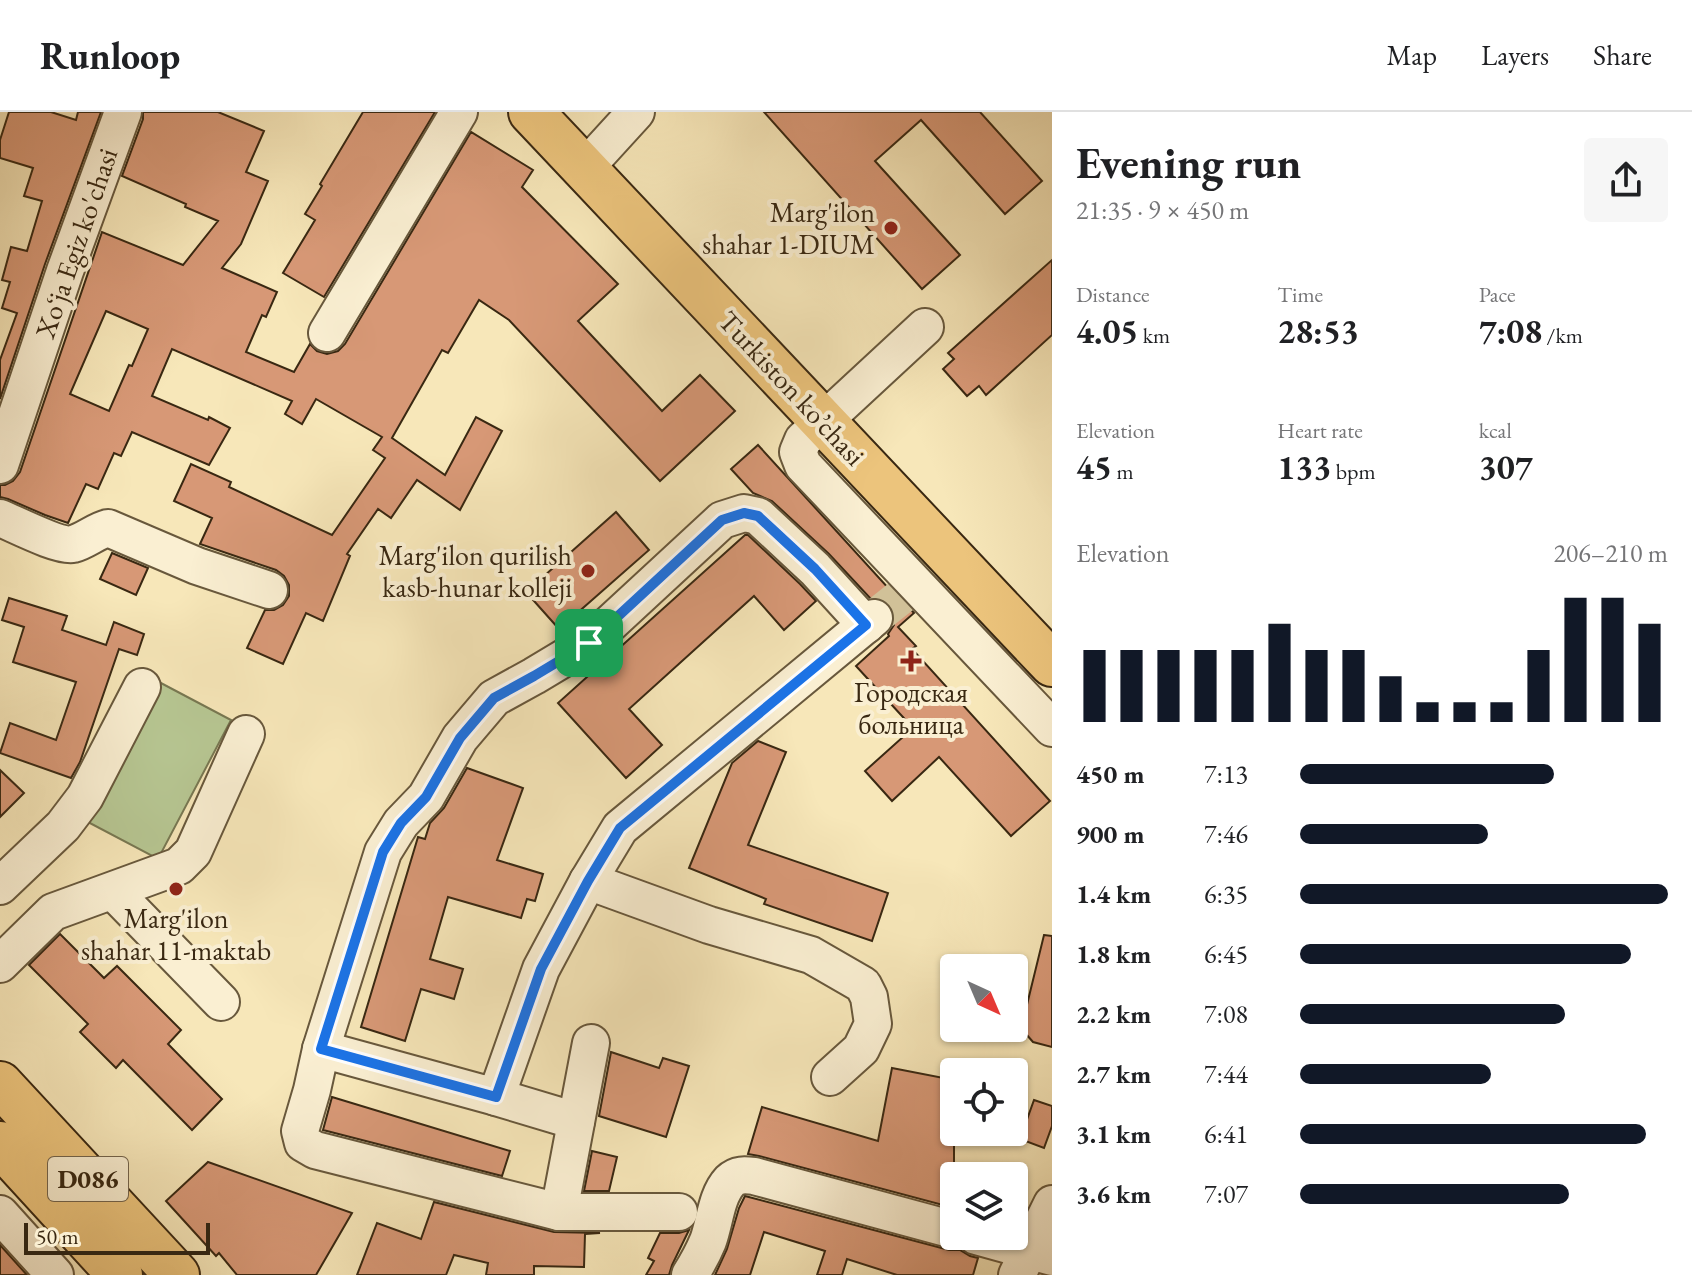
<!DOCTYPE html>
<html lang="en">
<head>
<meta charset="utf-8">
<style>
  :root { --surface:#fff; --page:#f6f6f6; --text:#202124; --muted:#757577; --line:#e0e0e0; --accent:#111827 }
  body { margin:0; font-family:"EB Garamond",serif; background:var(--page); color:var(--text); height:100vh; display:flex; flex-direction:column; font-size:30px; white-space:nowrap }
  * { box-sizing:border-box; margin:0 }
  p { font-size:26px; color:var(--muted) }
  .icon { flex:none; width:44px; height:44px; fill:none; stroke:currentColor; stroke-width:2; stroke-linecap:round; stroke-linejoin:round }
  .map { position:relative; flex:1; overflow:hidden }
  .sheet { display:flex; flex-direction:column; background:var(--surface); width:640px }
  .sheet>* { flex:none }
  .needle { width:52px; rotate:136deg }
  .buttons { position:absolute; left:940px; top:842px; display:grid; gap:16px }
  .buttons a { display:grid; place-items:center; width:88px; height:88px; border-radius:8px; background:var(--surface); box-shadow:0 2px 6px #0004; font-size:40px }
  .scale { position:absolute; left:24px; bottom:20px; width:186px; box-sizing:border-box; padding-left:8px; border:4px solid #392812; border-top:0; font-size:22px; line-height:28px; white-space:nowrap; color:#392812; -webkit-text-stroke:6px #faefd2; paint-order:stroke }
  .pin { position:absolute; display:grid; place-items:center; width:68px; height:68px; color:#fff; margin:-34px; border-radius:16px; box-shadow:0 4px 12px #0006 }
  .round { display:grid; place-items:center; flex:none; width:84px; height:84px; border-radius:8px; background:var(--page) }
  .head { display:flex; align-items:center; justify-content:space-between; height:136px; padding:0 24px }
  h1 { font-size:44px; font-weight:700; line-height:60px }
  .figures { display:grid; grid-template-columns:repeat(3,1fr); gap:12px; height:136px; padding:8px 24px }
  .figures div { display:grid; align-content:center }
  .figures b { font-size:34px; font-weight:700 }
  .figures small { font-size:22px; font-weight:400 }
  .figures p { font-size:22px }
  .chart { height:224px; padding:16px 24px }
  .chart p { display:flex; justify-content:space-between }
  .chart svg { width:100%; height:144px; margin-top:8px; stroke:var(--accent); stroke-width:6 }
  ul { padding:0 24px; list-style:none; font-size:26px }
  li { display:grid; grid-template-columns:128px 96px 1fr; align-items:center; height:60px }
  li i { height:20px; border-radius:10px; background:var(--accent) }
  header { display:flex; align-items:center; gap:48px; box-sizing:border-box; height:112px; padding:0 40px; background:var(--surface); border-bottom:2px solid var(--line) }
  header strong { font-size:38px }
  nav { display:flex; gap:44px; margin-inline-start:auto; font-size:28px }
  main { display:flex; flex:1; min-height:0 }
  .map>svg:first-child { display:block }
  .garden { fill:#b7c793; stroke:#787852; stroke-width:2 }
  .building { fill:#d79876; stroke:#392812; stroke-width:2; fill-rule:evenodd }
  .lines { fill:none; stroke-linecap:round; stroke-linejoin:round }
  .minor-tunnel { stroke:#d1c198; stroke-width:36; stroke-dasharray:36 18; stroke-linecap:butt }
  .minor-casing { stroke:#68583c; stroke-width:40 }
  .major-casing { stroke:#392812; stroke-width:48 }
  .minor { stroke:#faefd2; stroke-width:36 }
  .major { stroke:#ecc47c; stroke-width:44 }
  .route-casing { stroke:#fff; stroke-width:16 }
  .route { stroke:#1a73e8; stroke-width:10 }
  .poi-dot { fill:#8f2418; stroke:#faefd2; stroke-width:3 }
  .labels { text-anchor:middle; stroke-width:8; stroke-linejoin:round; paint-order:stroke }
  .shield { fill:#faefd2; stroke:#73644c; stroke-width:2 }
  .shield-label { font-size:26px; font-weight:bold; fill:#392812 }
  .poi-label { font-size:28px; fill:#392812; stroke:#faefd2; text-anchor:end }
  .street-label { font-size:28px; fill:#392812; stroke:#faefd2 }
</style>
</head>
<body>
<header>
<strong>Runloop</strong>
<nav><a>Map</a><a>Layers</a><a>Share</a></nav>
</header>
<main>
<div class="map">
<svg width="1052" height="1163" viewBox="0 0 1052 1163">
  <rect width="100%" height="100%" fill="#f7e7b9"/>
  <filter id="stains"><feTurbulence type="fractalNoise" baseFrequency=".0025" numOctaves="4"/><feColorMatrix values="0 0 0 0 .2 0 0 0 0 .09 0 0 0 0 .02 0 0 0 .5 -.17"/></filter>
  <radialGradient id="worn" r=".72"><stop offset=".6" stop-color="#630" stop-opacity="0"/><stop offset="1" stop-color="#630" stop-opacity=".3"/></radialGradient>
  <!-- garden -->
  <path class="garden" d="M159,570L231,608L158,747L86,709Z"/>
  <!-- building -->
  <g class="building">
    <path d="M9,0H51L76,8L78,0H101L45,152L0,287V248L17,201L2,196L10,170L2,168L11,135L27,139L42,89L24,84L33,56L0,46V28Z"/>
    <path d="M143,0H218L264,19L246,60L268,69L241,132L222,156L277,180L266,205L262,203L246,240L294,260L310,232L317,239L327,242L338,239L345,232L471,20L533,58L522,75L618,172L578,209L662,299L700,263L735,299L660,369L509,208L479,188L448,241L442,238L392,326L445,363L476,305L502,319L460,398L417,368L391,406L378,397L347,442L350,444L323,509L306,501L283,552L247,536L265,498H274L283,493L289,484V473L284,464L276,458L200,432L212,406L174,389L191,352L231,370L229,375L332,423L385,346L373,338L382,325L316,287L302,312L285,302L292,289L172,237L152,284L208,308L209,305L230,316L209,353L132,320L121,344L114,341L98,377L86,372L68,411L45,403L8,387L0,385V373H5L13,369L20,360L102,120L183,153L218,109L185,95L186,92L122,64L143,7ZM106,199L148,217L132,254L129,253L109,299L70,282Z"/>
    <path d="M363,0H435L324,185L283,161L315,108L305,102L322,74L320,72Z"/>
    <path d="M764,0H980L1042,69L1005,102L921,8L875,49L960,143L922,177Z"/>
    <path d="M1052,148V223L986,283L979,274L967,284L943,257L954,247L948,241Z"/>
    <path d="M758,333L890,478L891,476L914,501L898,515L916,534L912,537L1050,689L1011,724L939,645L892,689L865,659L913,616L856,554L889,524L888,522L894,513V502L890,492L882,487L870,486L829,442L772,389L753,381L731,357Z"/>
    <path d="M616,400L649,438L559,517L526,480Z"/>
    <path d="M745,423H748L800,472L816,489L784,518L754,484L629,597L662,633L626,666L558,591Z"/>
    <path d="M112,441L148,456L136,483L100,467Z"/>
    <path d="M9,486L67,504L62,518L106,533L114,510L144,522L137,543L119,537L80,650L71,666L0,641L10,611L56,628L76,570L13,550L24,515L2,508Z"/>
    <path d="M758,629L786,640L748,733L888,781L872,829L764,792L766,787L689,756L732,651Z"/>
    <path d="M467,656L523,676L497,748L543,762L535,789L527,787L521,806L448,785L430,847L463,857L454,887L421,877L405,929L361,915L418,725L425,727L430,711L444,696Z"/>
    <path d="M0,658L24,681L0,705Z"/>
    <path d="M60,822L104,866L117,854L181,918L168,932L222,987L192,1018L123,948L116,956L80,920L88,912L29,853Z"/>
    <path d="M1044,823L1052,824V935L1033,930L1026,922L1023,909Z"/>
    <path d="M611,940L659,956L663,946L689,954L666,1025L599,1004Z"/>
    <path d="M892,956L954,968V1096L759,1044L748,1042L762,995L878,1029Z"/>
    <path d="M332,985L510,1039L502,1064L323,1018Z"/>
    <path d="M1034,988L1052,994V1014L1044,1036L1020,1027Z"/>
    <path d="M592,1039L617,1045L609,1079H584Z"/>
    <path d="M208,1050L352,1101L316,1163H237L219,1141L216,1144L166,1089Z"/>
    <path d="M745,1084L949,1138H960L970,1144L978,1146L973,1163H897L847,1147L842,1163H817L825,1139L764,1120L750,1163H715L727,1137L739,1096Z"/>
    <path d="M434,1090L554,1120L600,1121L585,1122L584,1155L534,1154V1163H486L488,1151L454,1143L446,1163H357L377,1111L421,1127Z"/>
    <path d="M689,1118L672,1153L669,1163H646L654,1149L648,1146L660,1121H679Z"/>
    <path d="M0,1133L27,1163H0Z"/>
  </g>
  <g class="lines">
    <!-- minor-tunnel -->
    <path class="minor-tunnel" d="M874,506L903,483"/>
    <!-- minor casing -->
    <g class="minor-casing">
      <g id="minor">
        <path d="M584,57L636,0"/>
        <path d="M925,215L803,328L798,340L803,353L1052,616"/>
        <path d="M327,221L459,0"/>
        <path d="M0,353L65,159L123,0"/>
        <path d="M0,406C15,412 59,435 73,432C85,429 96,419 108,416L197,454L269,478"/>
        <path d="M588,769L709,813L811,843L863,873L869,885L873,912L861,937L830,965"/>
        <path d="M0,774L63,714L85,685L142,575"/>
        <path d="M113,779L221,890"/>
        <path d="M0,852L53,800L179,754L193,740L246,622"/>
        <path d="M321,937L496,985L541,857L588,769L620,716L874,506"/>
        <path d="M496,985L576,1009"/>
        <path d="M559,1100L591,931"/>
        <path d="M679,1100H559L315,1038L303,1031L300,1019L312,978L321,937L383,740L401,711L426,685L460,626L494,586L534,564L589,531L722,408L744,401L758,404L815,457L866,513"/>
        <path d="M0,1102L55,1163"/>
        <path d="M976,1124L1052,1145"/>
        <path d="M690,1163C697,1152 703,1141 708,1129C715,1110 716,1084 730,1069C737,1062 745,1063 754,1064L954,1118"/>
        <path d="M1017,1163L1052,1092"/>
      </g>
    </g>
    <!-- major casing -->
    <g class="major-casing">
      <g id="major">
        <path d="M531,0L1052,552"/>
        <path d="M0,972L177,1163"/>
        <path d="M0,1032L120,1163"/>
      </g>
    </g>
    <!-- minor -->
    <use href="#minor" class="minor"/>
    <!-- major -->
    <use href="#major" class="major"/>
  </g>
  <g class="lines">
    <!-- route casing -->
    <g class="route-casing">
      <path id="route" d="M744,401L758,404L773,418L815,457L866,513L620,716L588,769L541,857L496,985L321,937L383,740L401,711L426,685L460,626L494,586L534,564L589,531L722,408Z"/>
    </g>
    <!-- route -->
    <use href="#route" class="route"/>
  </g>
  <!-- markers -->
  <g class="poi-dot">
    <circle cx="891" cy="116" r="8"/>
    <circle cx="588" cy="459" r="8"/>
    <path d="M907 537h8v8h8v8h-8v8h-8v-8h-8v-8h8z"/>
    <circle cx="176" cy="777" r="8"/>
  </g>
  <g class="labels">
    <!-- shield labels -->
    <rect class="shield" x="48" y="1045" width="80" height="44" rx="6"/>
    <g class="shield-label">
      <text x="88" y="1076">D086</text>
    </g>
    <!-- poi labels -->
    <g class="poi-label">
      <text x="875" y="110">Marg'ilon<tspan x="875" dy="32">shahar 1-DIUM</tspan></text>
      <text x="572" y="453">Marg'ilon qurilish<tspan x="572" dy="32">kasb-hunar kolleji</tspan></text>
      <text x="911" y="590" text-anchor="middle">Городская<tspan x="911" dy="32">больница</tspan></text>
      <text x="176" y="816" text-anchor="middle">Marg'ilon<tspan x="176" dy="32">shahar 11-maktab</tspan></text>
    </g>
    <!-- street labels -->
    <g class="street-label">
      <text transform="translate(76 131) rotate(-71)" y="10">Xoʻja Egiz ko'chasi</text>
      <text transform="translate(792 276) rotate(47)" y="10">Turkiston ko’chasi</text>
    </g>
  </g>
  <rect width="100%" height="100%" filter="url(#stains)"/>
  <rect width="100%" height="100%" fill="url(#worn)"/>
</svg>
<div class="buttons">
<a><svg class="needle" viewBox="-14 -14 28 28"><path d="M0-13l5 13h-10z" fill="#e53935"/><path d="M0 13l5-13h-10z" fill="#757577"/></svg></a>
<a><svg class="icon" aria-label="locate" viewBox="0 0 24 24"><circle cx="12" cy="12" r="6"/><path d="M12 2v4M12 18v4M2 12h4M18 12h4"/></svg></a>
<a><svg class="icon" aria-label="layers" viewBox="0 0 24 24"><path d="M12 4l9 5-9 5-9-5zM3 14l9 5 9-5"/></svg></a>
</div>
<div class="scale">50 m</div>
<div class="pin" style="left:589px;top:531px;background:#1e9e55"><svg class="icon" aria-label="arrive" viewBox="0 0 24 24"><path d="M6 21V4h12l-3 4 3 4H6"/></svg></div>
</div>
<section class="sheet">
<div class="head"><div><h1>Evening run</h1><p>21:35 · 9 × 450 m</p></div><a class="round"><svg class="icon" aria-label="share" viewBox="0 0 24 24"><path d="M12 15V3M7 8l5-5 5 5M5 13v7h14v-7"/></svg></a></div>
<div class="figures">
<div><p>Distance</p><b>4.05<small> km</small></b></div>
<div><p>Time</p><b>28:53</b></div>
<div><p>Pace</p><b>7:08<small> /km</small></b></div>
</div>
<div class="figures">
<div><p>Elevation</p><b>45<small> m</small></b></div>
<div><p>Heart rate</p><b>133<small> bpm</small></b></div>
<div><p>kcal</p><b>307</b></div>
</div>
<div class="chart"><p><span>Elevation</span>206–210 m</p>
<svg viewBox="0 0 160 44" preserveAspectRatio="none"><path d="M5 44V22M15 44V22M25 44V22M35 44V22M45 44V22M55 44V14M65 44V22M75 44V22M85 44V30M95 44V38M105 44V38M115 44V38M125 44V22M135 44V6M145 44V6M155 44V14"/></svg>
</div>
<ul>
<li><b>450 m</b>7:13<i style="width:69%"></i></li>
<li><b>900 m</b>7:46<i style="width:51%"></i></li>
<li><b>1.4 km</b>6:35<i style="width:100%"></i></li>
<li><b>1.8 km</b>6:45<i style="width:90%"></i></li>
<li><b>2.2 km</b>7:08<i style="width:72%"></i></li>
<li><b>2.7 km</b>7:44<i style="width:52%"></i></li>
<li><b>3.1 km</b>6:41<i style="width:94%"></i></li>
<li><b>3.6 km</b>7:07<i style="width:73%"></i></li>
</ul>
</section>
</main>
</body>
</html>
